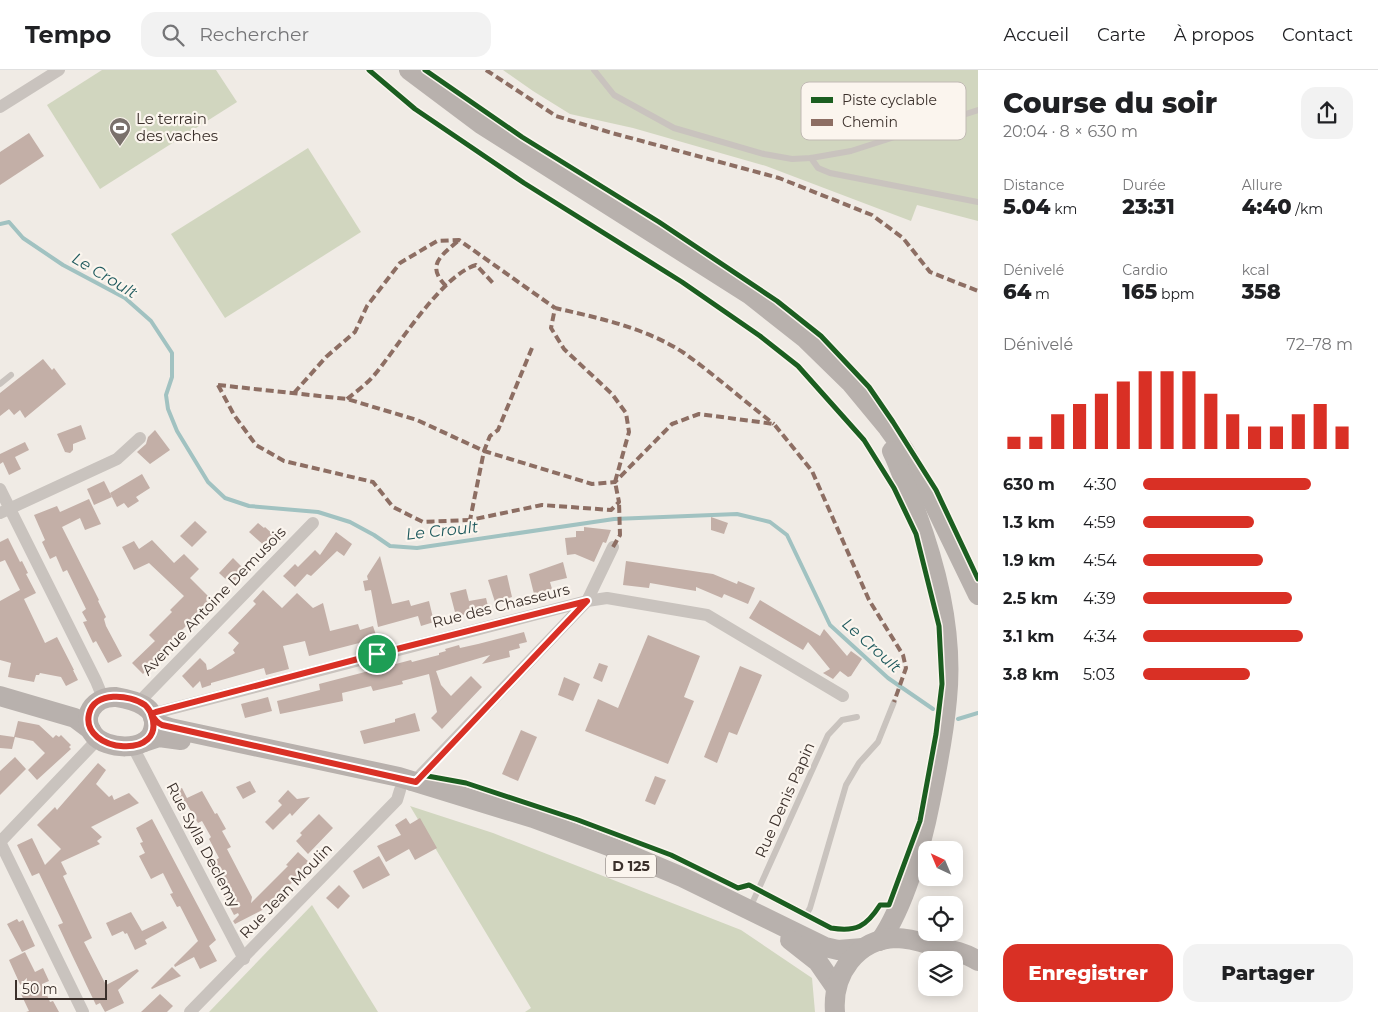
<!DOCTYPE html>
<html lang="fr">
<head>
<meta charset="utf-8">
<style>
  :root { --surface:#fff; --page:#f2f2f2; --text:#202124; --muted:#757577; --line:#e0e0e0; --accent:#d93025 }
  body { margin:0; font-family:Montserrat,sans-serif; background:var(--page); color:var(--text); height:100vh; display:flex; flex-direction:column; font-size:19px; white-space:nowrap }
  * { box-sizing:border-box; margin:0 }
  p { font-size:16px; color:var(--muted) }
  .icon { flex:none; width:28px; height:28px; fill:none; stroke:currentColor; stroke-width:2; stroke-linecap:round; stroke-linejoin:round }
  .map { position:relative; flex:1; overflow:hidden }
  .panel { display:flex; flex-direction:column; background:var(--surface); width:400px }
  .panel>* { flex:none }
  .needle { width:32px; rotate:316deg }
  .fabs { position:absolute; left:918px; top:771px; display:grid; gap:10px }
  .fabs a { display:grid; place-items:center; width:45px; height:45px; border-radius:10px; background:var(--surface); box-shadow:0 2px 12px #0003; font-size:25px }
  .scale { position:absolute; left:15px; bottom:12px; width:92px; box-sizing:border-box; padding-left:5px; border:2px solid #3b302b; border-top:0; font-size:14px; line-height:18px; white-space:nowrap; color:#3b302b; -webkit-text-stroke:4px #fbf5ee; paint-order:stroke }
  .pin { position:absolute; display:grid; place-items:center; width:42px; height:42px; color:#fff; margin:-21px; border:2px solid #fff; border-radius:50%; box-shadow:0 1px 5px #0007 }
  .round { display:grid; place-items:center; flex:none; width:52px; height:52px; border-radius:15px; background:var(--page) }
  .overview { display:flex; align-items:center; justify-content:space-between; height:85px; padding:0 25px }
  h1 { font-size:28px; font-weight:800; line-height:38px }
  .metrics { display:grid; grid-template-columns:repeat(3,1fr); gap:8px; height:85px; padding:5px 25px }
  .metrics div { display:grid; align-content:center }
  .metrics b { font-size:21px; font-weight:800 }
  .metrics small { font-size:14px; font-weight:400 }
  .metrics p { font-size:14px }
  .chart { height:140px; padding:10px 25px }
  .chart p { display:flex; justify-content:space-between }
  .chart svg { width:100%; height:90px; margin-top:5px; stroke:var(--accent); stroke-width:6 }
  .button { display:flex; gap:10px; margin-top:auto; padding:10px 25px }
  .button a { flex:1; height:58px; border-radius:15px; background:var(--accent); color:#fff; font-size:20px; font-weight:800; line-height:58px; text-align:center }
  .button a+a { background:var(--page); color:var(--text) }
  ul { padding:0 25px; list-style:none; font-size:16px }
  li { display:grid; grid-template-columns:80px 60px 1fr; align-items:center; height:38px }
  li i { height:12px; border-radius:6px; background:var(--accent) }
  header { display:flex; align-items:center; gap:30px; box-sizing:border-box; height:70px; padding:0 25px; background:var(--surface); border-bottom:1px solid var(--line) }
  header strong { font-size:24px }
  nav { display:flex; gap:28px; margin-inline-start:auto; font-size:18px }
  .search { width:350px; height:45px; background:var(--page); display:flex; align-items:center; gap:12px; box-sizing:border-box; padding:0 18px; border-radius:15px; color:var(--muted); font-size:19px }
  main { display:flex; flex:1; min-height:0 }
  .map>svg:first-child { display:block }
  .green { fill:#d1d6bf }
  .lines { fill:none; stroke-linecap:round; stroke-linejoin:round }
  .stream { stroke:#a1c2c1; stroke-width:4 }
  .building { fill:#c3afa7 }
  .service { stroke:#c9c3be; stroke-width:6 }
  .minor { stroke:#c9c3be; stroke-width:12 }
  .primary { stroke:#b8b1ad; stroke-width:20 }
  .quiet { stroke:#8d6e63; stroke-width:4; stroke-dasharray:8 4; stroke-linecap:butt }
  .cycleway-casing { stroke:#fbf5ee; stroke-width:8 }
  .cycleway { stroke:#1b5e20; stroke-width:5 }
  .route-casing { stroke:#fff; stroke-width:10 }
  .route { stroke:#d93025; stroke-width:6 }
  .labels { text-anchor:middle; stroke-width:4.5; stroke-linejoin:round; paint-order:stroke }
  .shield { fill:#fbf5ee; stroke:#756b66; stroke-width:1 }
  .shield-label { font-size:14px; font-weight:bold; fill:#3b302b }
  .poi-label { font-size:15px; fill:#3b302b; stroke:#fbf5ee; text-anchor:start }
  .street-label { font-size:15px; fill:#3b302b; stroke:#fbf5ee }
  .water-label { font-size:16px; font-style:italic; fill:#1f5a5e; stroke:#fbf5ee }
  .key { fill:#fbf5ee; stroke:#c1bab4; stroke-width:1 }
  .key-label { font-size:14px; fill:#3b302b }
</style>
</head>
<body>
<header>
<strong>Tempo</strong>
<div class="search"><svg class="icon" aria-label="search" viewBox="0 0 24 24"><circle cx="10" cy="10" r="6"/><path d="M15 15l6 6"/></svg>Rechercher</div>
<nav><a>Accueil</a><a>Carte</a><a>À propos</a><a>Contact</a></nav>
</header>
<main>
<div class="map">
<svg width="978" height="942" viewBox="0 0 978 942">
  <rect width="100%" height="100%" fill="#f0ebe5"/>
  <!-- green -->
  <g class="green">
    <path d="M102,0H216L237,32L100,119L47,35Z"/>
    <path d="M503,0H978V151L917,135L911,151L766,96L633,58L570,44L533,21Z"/>
    <path d="M308,78L361,162L225,248L171,164Z"/>
    <path d="M410,736L493,763L741,860L812,908L815,942H525L531,938Z"/>
    <path d="M312,835L378,942H209Z"/>
  </g>
  <g class="lines">
    <!-- stream -->
    <g class="stream">
      <path d="M0,154L9,152L23,168L63,195L125,228L151,251L172,283V307L166,325L168,339L177,361L208,412L225,428L249,436L318,442L350,452L374,465L390,476L417,478L614,449L737,444L770,452L787,465L830,555L888,608L933,639"/>
      <path d="M958,649L978,643"/>
    </g>
  </g>
  <!-- building -->
  <g class="building">
    <path d="M29,63L44,86L0,115V82Z"/>
    <path d="M43,289L52,300L54,298L66,314L25,348L20,340L14,345L9,339L0,346V323Z"/>
    <path d="M81,355L86,369L73,374V380L70,383L65,382L57,364Z"/>
    <path d="M155,360L170,380L150,394L137,382L146,374L148,367Z"/>
    <path d="M25,372L29,380L15,387L21,399L9,405L3,392L0,394V384Z"/>
    <path d="M142,404L150,418L136,427L139,431L128,438L124,433L117,437L110,423Z"/>
    <path d="M104,411L112,427L94,435L87,419Z"/>
    <path d="M89,429L101,454L85,460L80,448L62,457L99,530L98,531L106,547L104,549L106,556L122,586L108,593L96,571L93,573L83,552L87,551L82,542L86,539L67,500L63,502L56,486L50,489L42,472L45,470L34,445L57,436L60,442Z"/>
    <path d="M711,447L728,453L724,464L711,460Z"/>
    <path d="M195,451L207,462L192,477L180,466Z"/>
    <path d="M258,453L264,458L265,457L277,468L267,478L249,462Z"/>
    <path d="M584,457L611,460L606,473L603,472L594,492L575,484L567,485L565,468L576,467V461H584Z"/>
    <path d="M336,462L352,474L344,486L337,481L311,506L307,504L295,517L283,506L295,494L298,497L315,480L320,485Z"/>
    <path d="M8,468L20,492L22,491L28,503L26,504L36,523L24,529L45,573L57,567L74,600H73L78,610L66,616L61,607L40,603L39,605H36L34,612L8,607L11,593L0,590V531L20,520L5,490L0,492V472Z"/>
    <path d="M152,470L174,493L184,484L199,499L190,508L209,527L206,530L211,535L201,545L199,543L160,582L162,584L159,588L143,604L132,593L155,571L149,565L172,542L170,540L184,526L149,493L134,500L122,477L134,471L139,479Z"/>
    <path d="M380,486L392,534L409,530L411,536L429,531L434,552L421,556L418,546L378,557L371,520L365,521L363,511L368,510L367,506Z"/>
    <path d="M233,488L245,500L231,514L219,503Z"/>
    <path d="M626,491L713,504L737,514L738,511L755,518L748,534L724,524L722,528L696,517V521L650,513L649,518L623,515Z"/>
    <path d="M563,492L567,508L550,512L552,519L534,524L529,504Z"/>
    <path d="M507,505L512,527L495,532L488,510Z"/>
    <path d="M466,519L469,531L486,528L489,540L456,546L450,523Z"/>
    <path d="M263,520L282,538L297,523L313,538L323,533L330,561L358,554L360,560L373,556L376,565L362,569L363,572L309,586L305,571L283,576L289,599L266,605L264,598L211,613V615L202,618L200,611L193,618L182,606L200,588L206,594L207,600L211,599L235,583L233,580L239,573L228,563L256,534L253,531Z"/>
    <path d="M760,530L820,566L824,559L847,586L851,581L862,589L851,606L848,607L840,601L833,609L823,603L830,599L808,572L803,580L749,548Z"/>
    <path d="M524,562L527,572L519,574L520,578L509,581L510,587L482,594L490,585L436,601L441,615L451,626L471,606L482,617L442,659L431,648L437,642L429,604L402,611L403,614L373,621L371,616L342,623L343,631L280,644L277,631L320,620L319,614L411,590L412,592L439,585V583L446,581L445,579L459,575L460,578L478,574Z"/>
    <path d="M648,565L700,586L684,627L694,631L668,694L585,661L598,629L618,638Z"/>
    <path d="M599,593L608,596L602,612L593,608Z"/>
    <path d="M740,596L762,605L737,665L729,662L717,693L704,687Z"/>
    <path d="M564,607L580,614L573,631L558,625Z"/>
    <path d="M268,627L272,641L245,648L241,634Z"/>
    <path d="M415,643L420,661L364,674L360,661L395,652V649Z"/>
    <path d="M18,651L39,655L53,668L56,665L59,667L61,665L71,675L69,677L71,679L37,710L28,700L45,683L33,671L15,667L12,679L0,678V665L14,667Z"/>
    <path d="M521,660L537,667L518,711L502,704Z"/>
    <path d="M15,687L26,699L0,725V701Z"/>
    <path d="M98,693L106,700L96,714L109,727L112,725L114,730L129,723L139,733L91,757L102,767L97,771L100,774L61,792L67,804L63,806L92,868L84,872L106,915L137,899L139,901L118,920L124,933L105,942L100,933L96,935L72,885L58,855L63,853L39,803L32,806L17,775L32,768L45,795L61,779L37,755L55,737L57,740Z"/>
    <path d="M655,706L666,710L655,735L645,731Z"/>
    <path d="M250,711L256,722L243,729L236,717Z"/>
    <path d="M182,718L187,728L202,721L215,744L217,743L226,759L222,761L231,777L227,779L252,827L251,833L288,796L286,795L298,782L310,793L270,836L235,854L233,851L239,845L238,843L234,845L223,824L230,820L222,803L215,806L209,794L219,788L209,769L211,767L202,751L198,753L185,731L178,734L172,723Z"/>
    <path d="M288,720L297,729L310,727L292,746L290,743L273,760L265,752L282,735L278,731Z"/>
    <path d="M319,744L333,758L308,784L296,771L302,765L300,763Z"/>
    <path d="M406,748L410,754L420,748L437,778L415,790L409,779L386,792L377,776L401,765L395,755Z"/>
    <path d="M152,749L216,870L209,876L217,891L200,899L194,887L175,897L174,895L198,871L180,836L177,837L170,824L173,823L163,803L151,809L139,786L145,783L140,773L143,772L136,758Z"/>
    <path d="M379,786L390,805L363,819L353,801Z"/>
    <path d="M339,815L350,826L338,839L326,828Z"/>
    <path d="M131,842L142,861L163,851L167,858L145,870L147,874L135,880L127,863L125,864L123,861L112,866L106,853Z"/>
    <path d="M17,849L19,852L23,850L35,876L22,882L7,854Z"/>
    <path d="M25,882L35,902L43,898L49,911L42,914L50,932L53,931L59,942H26L29,941L21,924L24,923L9,890Z"/>
    <path d="M172,897L181,906L152,919L151,918Z"/>
    <path d="M160,924L173,936L167,942H141Z"/>
  </g>
  <g class="lines">
    <!-- service -->
    <g class="service">
      <path d="M594,0L614,25L674,58L764,84L792,89L811,88L851,81L978,40"/>
      <path d="M811,88L818,98L830,103L978,132"/>
      <path d="M0,314L11,305"/>
      <path d="M750,838L828,665L842,650L857,647"/>
      <path d="M806,845L810,838L846,715L859,693L878,672L894,632"/>
    </g>
    <!-- minor -->
    <g class="minor">
      <path d="M0,37L59,0"/>
      <path d="M0,419L96,611L103,628"/>
      <path d="M0,443L117,389L140,368"/>
      <path d="M139,632L313,453"/>
      <path d="M151,644L587,531L607,528L707,545L843,626"/>
      <path d="M133,677L244,889"/>
      <path d="M411,715L587,531L613,477"/>
      <path d="M0,772L83,942"/>
      <path d="M0,772L98,669"/>
      <path d="M190,942L397,730L400,720"/>
    </g>
    <!-- primary -->
    <g class="primary">
      <path d="M409,0L481,54L749,224L806,269L850,312L888,358L904,380L932,430L978,525"/>
      <path d="M0,626L75,648L91,660"/>
      <path d="M116,627C133,630 160,636 153,660C147,683 105,679 94,665C79,647 94,626 116,627Z"/>
      <path d="M153,648L158,654L170,658L399,707L533,748L611,777L682,807L825,877L838,880L863,878"/>
      <path d="M144,672L159,667L181,670"/>
      <path d="M790,870L818,892L836,918"/>
      <path d="M880,871C904,837 922,774 930,733C937,699 944,663 947,629C954,559 935,490 910,426C904,411 899,395 892,381"/>
      <path d="M835,942C832,904 857,869 896,868C911,868 924,873 938,877C952,880 966,883 978,891"/>
    </g>
    <!-- quiet -->
    <g class="quiet">
      <path d="M486,0L556,46L612,63L779,108L872,145L903,168L930,202L978,221"/>
      <path d="M446,216C425,195 442,185 459,170"/>
      <path d="M532,278L498,360L490,366L484,381L470,450L542,435L611,440L619,432L615,412L629,362L626,343L612,324L564,279L551,258L555,238C599,248 646,258 684,283C715,305 744,331 774,354"/>
      <path d="M218,315L347,329L417,350L484,381L592,414L615,412L672,354L699,344L774,354L812,401L869,530L903,585L906,598L894,632"/>
      <path d="M218,315L234,345L256,375L284,391L373,412L393,437L423,452L470,450"/>
      <path d="M294,323L326,287L355,262L367,236L400,193L437,171L459,170L555,238"/>
      <path d="M347,329C357,321 368,313 376,303C399,275 442,205 476,195L493,213"/>
      <path d="M613,477L620,465L619,432"/>
    </g>
    <!-- cycleway casing -->
    <g class="cycleway-casing">
      <g id="cycleway">
        <path d="M369,0L415,39L524,113L682,212L760,266L798,296L864,370L894,418L916,464L939,556L942,614L936,664L920,751L889,835H880C866,857 856,862 831,858L749,815L738,818L671,785L578,750L466,713L422,705"/>
        <path d="M425,0L522,67L659,152L777,231L821,266L869,317L893,352L936,420L978,509"/>
      </g>
    </g>
    <!-- cycleway -->
    <use href="#cycleway" class="cycleway"/>
  </g>
  <g class="lines">
    <!-- route casing -->
    <g class="route-casing">
      <path id="route" d="M377,584L156,642L151,644C169,691 80,683 89,644C94,621 130,624 145,635C152,641 152,651 162,655L416,712L587,531L377,584"/>
    </g>
    <!-- route -->
    <use href="#route" class="route"/>
  </g>
  <!-- icons -->
  <defs>
    <g id="stadium-pin" transform="scale(1.125)"><path d="M0 17L-7.5 6A9.5 9.5 0 1 1 7.5 6Z" fill="#7a716c" stroke="#fbf5ee"/><path d="M0-5a6.5 5 0 1 0 0 10a6.5 5 0 1 0 0-10ZM-3.5-1.8h7v3.6h-7Z" fill="#fff"/></g>
  </defs>
  <g fill-rule="evenodd">
    <use href="#stadium-pin" x="120" y="58"/>
  </g>
  <g class="labels">
    <!-- shield labels -->
    <rect class="shield" x="606" y="784.5" width="50" height="23" rx="4"/>
    <g class="shield-label">
      <text x="631" y="801">D 125</text>
    </g>
    <!-- poi labels -->
    <g class="poi-label">
      <text x="136" y="54">Le terrain<tspan x="136" dy="17">des vaches</tspan></text>
    </g>
    <!-- street labels -->
    <g class="street-label">
      <text transform="translate(214 531) rotate(-46)" y="5">Avenue Antoine Demusois</text>
      <text transform="translate(501 536) rotate(-14)" y="5">Rue des Chasseurs</text>
      <text transform="translate(785 730) rotate(-66)" y="5">Rue Denis Papin</text>
      <text transform="translate(203 775) rotate(62)" y="5">Rue Sylla Declemy</text>
      <text transform="translate(286 821) rotate(-46)" y="5">Rue Jean Moulin</text>
    </g>
    <!-- water labels -->
    <g class="water-label">
      <text transform="translate(105 205) rotate(31)" y="6">Le Croult</text>
      <text transform="translate(442 460) rotate(-6)" y="6">Le Croult</text>
      <text transform="translate(872 575) rotate(42)" y="6">Le Croult</text>
    </g>
  </g>
  <!-- legend -->
  <rect x="801" y="12" width="165" height="58" rx="8" class="key"/>
  <rect x="811" y="27" width="22" height="6" fill="#1b5e20"/>
  <rect x="811" y="49" width="22" height="7" fill="#8d6e63"/>
  <g class="key-label">
    <text x="842" y="35">Piste cyclable</text>
    <text x="842" y="57">Chemin</text>
  </g>
</svg>
<div class="fabs">
<a><svg class="needle" viewBox="-14 -14 28 28"><path d="M0-13l5 13h-10z" fill="#e53935"/><path d="M0 13l5-13h-10z" fill="#757577"/></svg></a>
<a><svg class="icon" aria-label="locate" viewBox="0 0 24 24"><circle cx="12" cy="12" r="6"/><path d="M12 2v4M12 18v4M2 12h4M18 12h4"/></svg></a>
<a><svg class="icon" aria-label="layers" viewBox="0 0 24 24"><path d="M12 4l9 5-9 5-9-5zM3 14l9 5 9-5"/></svg></a>
</div>
<div class="scale">50 m</div>
<div class="pin" style="left:377px;top:584px;background:#1e9e55"><svg class="icon" aria-label="arrive" viewBox="0 0 24 24"><path d="M6 21V4h12l-3 4 3 4H6"/></svg></div>
</div>
<section class="panel">
<div class="overview"><div><h1>Course du soir</h1><p>20:04 · 8 × 630 m</p></div><a class="round"><svg class="icon" aria-label="share" viewBox="0 0 24 24"><path d="M12 15V3M7 8l5-5 5 5M5 13v7h14v-7"/></svg></a></div>
<div class="metrics">
<div><p>Distance</p><b>5.04<small> km</small></b></div>
<div><p>Durée</p><b>23:31</b></div>
<div><p>Allure</p><b>4:40<small> /km</small></b></div>
</div>
<div class="metrics">
<div><p>Dénivelé</p><b>64<small> m</small></b></div>
<div><p>Cardio</p><b>165<small> bpm</small></b></div>
<div><p>kcal</p><b>358</b></div>
</div>
<div class="chart"><p><span>Dénivelé</span>72–78 m</p>
<svg viewBox="0 0 160 44" preserveAspectRatio="none"><path d="M5 44V38M15 44V38M25 44V27M35 44V22M45 44V17M55 44V11M65 44V6M75 44V6M85 44V6M95 44V17M105 44V27M115 44V33M125 44V33M135 44V27M145 44V22M155 44V33"/></svg>
</div>
<ul>
<li><b>630 m</b>4:30<i style="width:80%"></i></li>
<li><b>1.3 km</b>4:59<i style="width:53%"></i></li>
<li><b>1.9 km</b>4:54<i style="width:57%"></i></li>
<li><b>2.5 km</b>4:39<i style="width:71%"></i></li>
<li><b>3.1 km</b>4:34<i style="width:76%"></i></li>
<li><b>3.8 km</b>5:03<i style="width:51%"></i></li>
</ul>
<div class="button"><a>Enregistrer</a><a>Partager</a></div>
</section>
</main>
</body>
</html>
